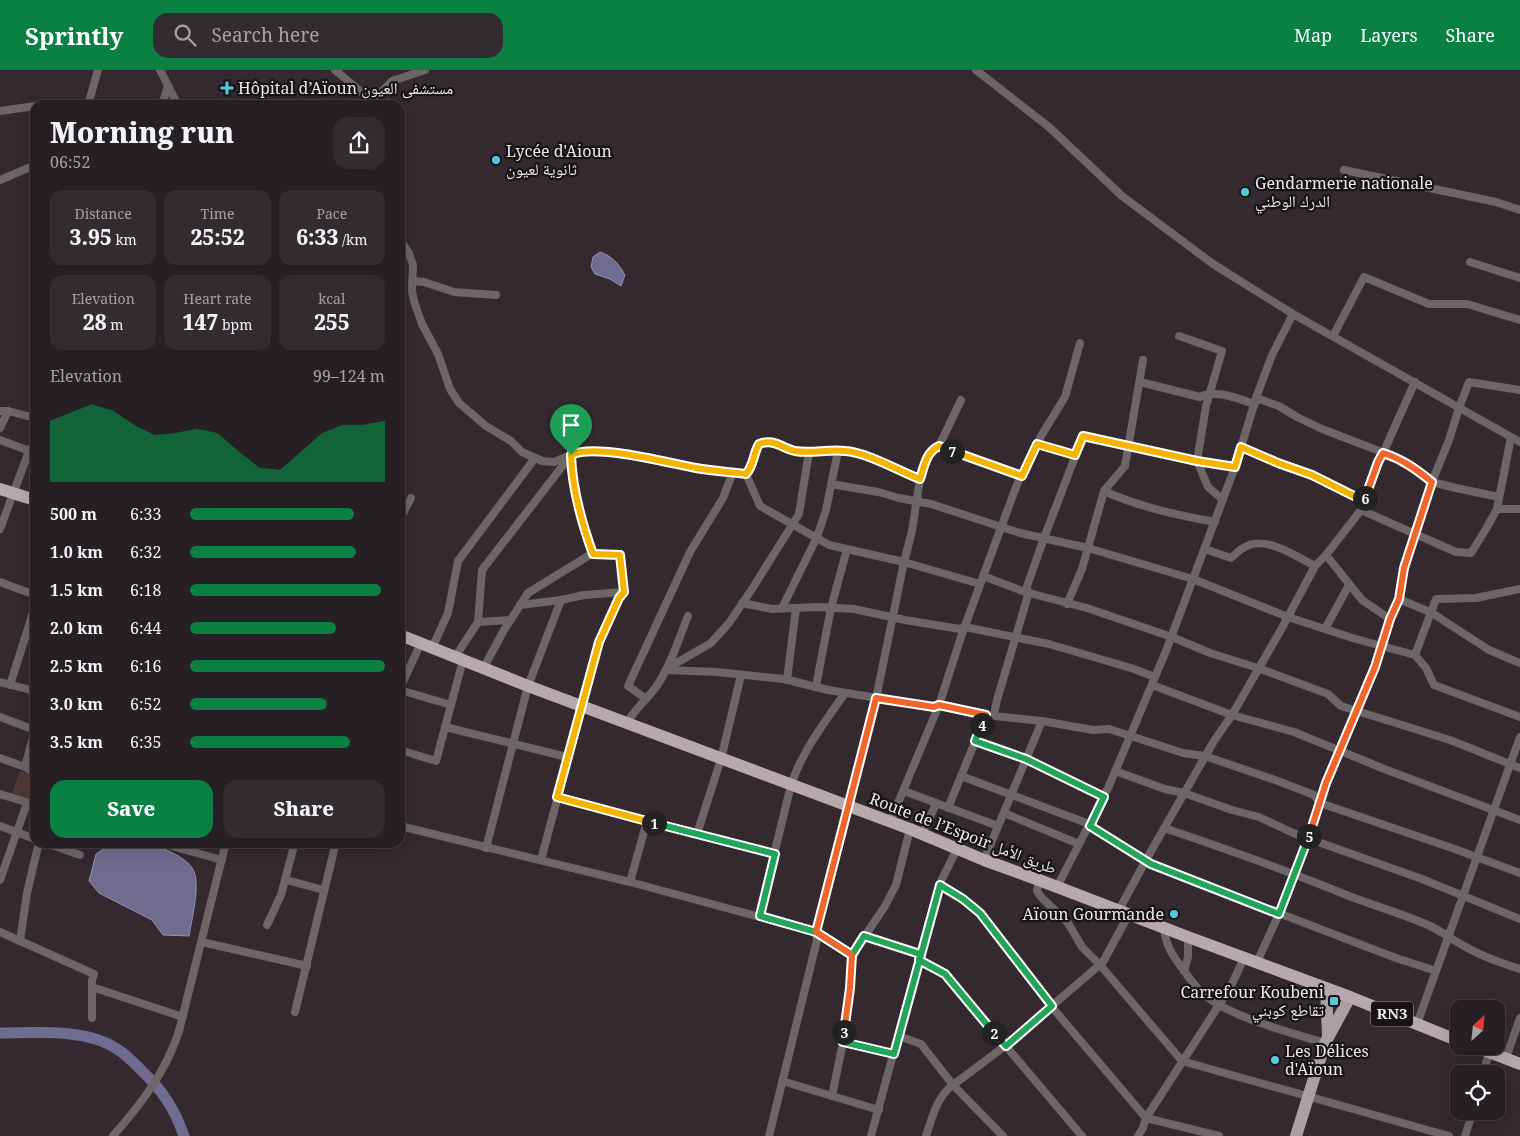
<!DOCTYPE html>
<html lang="en">
<head>
<meta charset="utf-8">
<style>
  :root { --surface:#261f23; --page:#322c30; --text:#f1f3f6; --muted:#a4a2a6; --line:#423d41; --accent:#0b8043 }
  body { margin:0; font-family:"Noto Serif","Noto Naskh Arabic",serif; background:var(--page); color:var(--text); height:100vh; display:flex; flex-direction:column; font-size:19px; white-space:nowrap }
  * { box-sizing:border-box; margin:0 }
  p { font-size:16px; color:var(--muted) }
  .icon { flex:none; width:28px; height:28px; fill:none; stroke:currentColor; stroke-width:2; stroke-linecap:round; stroke-linejoin:round }
  .map { position:relative; flex:1; overflow:hidden }
  .side { position:absolute; left:30px; top:30px; width:375px; height:748px; display:flex; flex-direction:column; background:var(--surface); border-radius:15px; box-shadow:0 5px 20px #0002,0 0 0 1px var(--line) }
  .side>* { flex:none }
  .needle { width:32px; rotate:27deg }
  .tools { position:absolute; left:1450px; top:930px; display:grid; gap:10px }
  .tools a { display:grid; place-items:center; width:55px; height:55px; border-radius:10px; background:var(--surface); box-shadow:0 5px 20px #0002,0 0 0 1px var(--line); font-size:25px }
  .pin { position:absolute; display:grid; place-items:center; width:42px; height:42px; color:#fff; margin:-51px -21px; border-radius:50% 50% 50% 0; rotate:-45deg; box-shadow:0 0 5px #0007 }
  .pin .icon { rotate:45deg }
  .km { position:absolute; width:25px; height:25px; margin:-12px; border-radius:50%; background:#222; color:#fff; font-size:14px; line-height:25px; text-align:center }
  .round { display:grid; place-items:center; flex:none; width:52px; height:52px; border-radius:15px; background:var(--page) }
  .head { display:flex; align-items:center; justify-content:space-between; height:85px; padding:0 20px }
  h1 { font-size:28px; font-weight:800; line-height:38px }
  .figures { display:grid; grid-template-columns:repeat(3,1fr); gap:8px; height:85px; padding:5px 20px }
  .figures div { display:grid; align-content:center; border-radius:12px; background:var(--page); text-align:center }
  .figures b { font-size:21px; font-weight:800 }
  .figures small { font-size:14px; font-weight:400 }
  .figures p { font-size:14px }
  .chart { height:140px; padding:10px 20px }
  .chart p { display:flex; justify-content:space-between }
  .chart svg { width:100%; height:90px; margin-top:5px; fill:var(--accent); opacity:.7 }
  .action { display:flex; gap:10px; margin-top:auto; padding:10px 20px }
  .action a { flex:1; height:58px; border-radius:15px; background:var(--accent); color:#fff; font-size:20px; font-weight:800; line-height:58px; text-align:center }
  .action a+a { background:var(--page); color:var(--text) }
  ul { padding:0 20px; list-style:none; font-size:16px }
  li { display:grid; grid-template-columns:80px 60px 1fr; align-items:center; height:38px }
  li i { height:12px; border-radius:6px; background:var(--accent) }
  header { display:flex; align-items:center; gap:30px; box-sizing:border-box; height:70px; padding:0 25px; background:var(--accent); color:#fff }
  header strong { font-size:24px }
  nav { display:flex; gap:28px; margin-inline-start:auto; font-size:18px }
  .search { width:350px; height:45px; background:var(--page); display:flex; align-items:center; gap:12px; box-sizing:border-box; padding:0 18px; border-radius:15px; color:var(--muted); font-size:19px }
  .map>svg:first-child { display:block }
  .green { fill:#513a35 }
  .water { fill:#706c8f; stroke:#9691ab }
  .lines { fill:none; stroke-linecap:round; stroke-linejoin:round }
  .river { stroke:#706c8f; stroke-width:11 }
  .minor { stroke:#6c6667; stroke-width:8 }
  .primary { stroke:#ac9fa1; stroke-width:12 }
  .trunk { stroke:#b8aaac; stroke-width:12 }
  .split-1-casing { stroke:#fff; stroke-width:10 }
  .split-2-casing { stroke:#fff; stroke-width:10 }
  .split-3-casing { stroke:#fff; stroke-width:10 }
  .split-4-casing { stroke:#fff; stroke-width:10 }
  .split-5-casing { stroke:#fff; stroke-width:10 }
  .split-6-casing { stroke:#fff; stroke-width:10 }
  .split-7-casing { stroke:#fff; stroke-width:10 }
  .split-8-casing { stroke:#fff; stroke-width:10 }
  .split-1 { stroke:#f5b400; stroke-width:6 }
  .split-2 { stroke:#22a559; stroke-width:6 }
  .split-3 { stroke:#22a559; stroke-width:6 }
  .split-4 { stroke:#f0652b; stroke-width:6 }
  .split-5 { stroke:#22a559; stroke-width:6 }
  .split-6 { stroke:#f0652b; stroke-width:6 }
  .split-7 { stroke:#f5b400; stroke-width:6 }
  .split-8 { stroke:#f5b400; stroke-width:6 }
  .poi-dot { fill:#55cadf; stroke:#181316; stroke-width:2 }
  .labels { text-anchor:middle; stroke-width:4.5; stroke-linejoin:round; paint-order:stroke }
  .shield { fill:#181316; stroke:#aea7ab; stroke-width:1 }
  .shield-label { font-size:15px; font-weight:bold; fill:#eee7eb }
  .poi-label { font-size:16px; fill:#eee7eb; stroke:#181316; text-anchor:start }
  .street-label { font-size:16px; fill:#eee7eb; stroke:#181316 }
</style>
</head>
<body>
<header>
<strong>Sprintly</strong>
<div class="search"><svg class="icon" aria-label="search" viewBox="0 0 24 24"><circle cx="10" cy="10" r="6"/><path d="M15 15l6 6"/></svg>Search here</div>
<nav><a>Map</a><a>Layers</a><a>Share</a></nav>
</header>
<div class="map">
<svg width="1520" height="1066" viewBox="0 0 1520 1066">
  <rect width="100%" height="100%" fill="#33292f"/>
  <!-- green -->
  <path class="green" d="M20,701L35,707V733L11,726Z"/>
  <!-- water -->
  <g class="water">
    <path d="M600,182C612,186 619,194 625,205L621,216L610,209L595,204L591,197L593,187Z"/>
    <path d="M112,773C121,772 131,771 139,772C156,775 190,786 195,804C199,821 192,848 189,866L163,865L152,850L99,823L89,811L96,784Z"/>
  </g>
  <g class="lines">
    <!-- river -->
    <path class="river" d="M0,963C36,963 86,958 117,979C127,985 135,994 143,1002C163,1021 175,1040 184,1066"/>
    <!-- minor -->
    <g class="minor">
      <path d="M160,0L178,35"/>
      <path d="M335,0L372,31"/>
      <path d="M976,0L1049,57L1122,126L1213,194L1293,244L1520,372"/>
      <path d="M88,35L98,0"/>
      <path d="M162,35L168,16"/>
      <path d="M369,35L392,11L425,0"/>
      <path d="M0,41L35,36"/>
      <path d="M1344,100L1496,132L1520,140"/>
      <path d="M0,110L35,95"/>
      <path d="M400,170L409,183L413,195L412,221L414,231L422,254L438,284L450,319L459,333L486,356L511,371L522,382L542,391L554,392L578,382H609L700,398L746,404C755,395 753,384 759,374C773,368 782,378 795,381C811,384 828,379 845,381C866,382 899,401 920,409"/>
      <path d="M1470,192L1520,208"/>
      <path d="M412,211L424,212L454,222L496,225"/>
      <path d="M1179,266L1222,281L1206,336L1197,391L1208,417L1223,430"/>
      <path d="M1333,266L1364,207L1429,234H1467L1520,250"/>
      <path d="M1140,312L1200,327C1218,319 1237,329 1255,334"/>
      <path d="M1415,312C1396,354 1376,396 1361,440L1456,482L1471,483L1486,459L1497,439L1511,367"/>
      <path d="M1256,328L1279,336L1297,347L1322,359L1395,387L1411,395L1432,412L1456,418L1499,427"/>
      <path d="M0,341H8L35,348"/>
      <path d="M0,358L8,341"/>
      <path d="M0,370L35,383"/>
      <path d="M1037,374L1075,385"/>
      <path d="M939,376L1022,405"/>
      <path d="M1241,377L1278,393L1312,405L1364,431"/>
      <path d="M571,385C572,419 581,451 593,483"/>
      <path d="M746,404L760,436L829,475L904,492L980,514"/>
      <path d="M831,414L878,422L899,428L931,434L1020,463L1088,478L1193,509L1288,547L1356,569L1415,585L1426,598L1434,615L1520,647"/>
      <path d="M1104,421C1139,437 1177,445 1215,452"/>
      <path d="M1497,439H1520"/>
      <path d="M400,449L411,428"/>
      <path d="M0,459L29,381L35,373"/>
      <path d="M1205,479L1231,488C1236,484 1241,478 1247,476C1266,466 1298,487 1315,496"/>
      <path d="M1326,485L1362,530L1390,549"/>
      <path d="M983,506L1025,522L1087,538L1172,567L1210,583L1258,598L1328,624L1341,636L1450,670L1520,698"/>
      <path d="M0,512L35,525"/>
      <path d="M1025,522L1044,468L1083,366L1197,391L1235,397"/>
      <path d="M1399,529L1432,543L1489,580L1520,593"/>
      <path d="M742,533L772,539L818,537L854,539L905,550L960,559L965,557L1049,574L1131,598L1155,607"/>
      <path d="M1067,534L1082,499L1104,421L1125,396L1143,290"/>
      <path d="M520,535L561,530L584,525L624,522"/>
      <path d="M782,538L817,467L826,440L838,381"/>
      <path d="M478,552L510,550"/>
      <path d="M1325,559L1349,515"/>
      <path d="M432,578L448,543L458,491L535,388"/>
      <path d="M1415,585L1436,529L1476,528L1520,519"/>
      <path d="M455,587L478,552L482,500L571,385"/>
      <path d="M483,599L504,560L528,523L593,483L620,485L624,522L619,528L599,572L541,790"/>
      <path d="M666,600L717,602L784,609L828,620L934,637L939,635L975,644L1042,651L1093,660L1109,659L1183,683L1205,686L1278,711L1314,725L1320,733L1452,778L1520,803"/>
      <path d="M666,600L673,595L711,573L729,553L752,519L799,444L809,382"/>
      <path d="M787,610L796,538"/>
      <path d="M0,612L35,621"/>
      <path d="M10,615L35,536"/>
      <path d="M1152,615L1232,645L1294,662L1387,700L1520,750"/>
      <path d="M816,616L831,538L847,479"/>
      <path d="M400,618L421,573"/>
      <path d="M400,620L451,635"/>
      <path d="M645,628L628,616L690,482L723,428L733,402"/>
      <path d="M994,645L997,630L1029,522"/>
      <path d="M0,647L35,660"/>
      <path d="M627,653C635,638 649,628 658,614C672,593 679,568 688,546"/>
      <path d="M445,657L567,687"/>
      <path d="M975,671L1026,689L1104,727"/>
      <path d="M400,680L436,691L463,590"/>
      <path d="M0,688L25,697L35,703"/>
      <path d="M25,697L35,660"/>
      <path d="M1115,701L1165,719L1184,723L1232,740L1259,747L1293,763L1422,809L1520,849"/>
      <path d="M961,706L1084,752L1151,794L1169,801L1396,888L1436,901"/>
      <path d="M904,721L998,756"/>
      <path d="M0,724L35,735"/>
      <path d="M557,727L775,785"/>
      <path d="M948,738L986,645"/>
      <path d="M1004,743L1079,774"/>
      <path d="M890,752L939,635L962,564L1006,444L1018,412L1041,366L1065,327L1080,273"/>
      <path d="M0,756L35,769"/>
      <path d="M400,756L630,812L816,862L852,885L885,836L896,815L910,759"/>
      <path d="M1164,758C1227,779 1288,801 1349,826C1375,836 1403,844 1428,855C1441,861 1452,869 1464,876C1481,886 1501,893 1520,899"/>
      <path d="M697,764L721,689L741,605"/>
      <path d="M922,764L936,734"/>
      <path d="M43,772L80,785"/>
      <path d="M157,772L222,790"/>
      <path d="M486,778L528,616L561,530"/>
      <path d="M984,790L1042,651"/>
      <path d="M0,810L27,733"/>
      <path d="M286,810L324,820"/>
      <path d="M1039,810L1037,821L1041,827L1068,853L1082,877L1100,895L1182,991L1449,1066"/>
      <path d="M630,812L647,751"/>
      <path d="M939,815L963,829L980,843L1051,936L1146,1048L1219,1066"/>
      <path d="M1057,817L1109,716L1166,581L1235,397L1256,328L1272,285L1293,244"/>
      <path d="M1119,840L1146,790L1214,671L1232,645L1282,558L1315,496L1326,485L1361,440"/>
      <path d="M759,846L791,715C802,681 825,652 845,623"/>
      <path d="M267,855L281,825L295,772"/>
      <path d="M1164,857C1165,874 1172,885 1182,898C1188,906 1194,915 1201,922C1228,947 1289,962 1325,973"/>
      <path d="M0,862L94,904L92,910V948"/>
      <path d="M864,866L920,884"/>
      <path d="M20,871L27,823L39,772"/>
      <path d="M202,872L307,896"/>
      <path d="M919,890L945,904L1082,1066"/>
      <path d="M1257,892L1279,844L1315,750L1325,713L1375,597L1390,549L1399,529L1404,498L1432,412L1449,370L1459,338L1469,312L1520,320"/>
      <path d="M1184,901L1188,887V867"/>
      <path d="M92,917L183,947"/>
      <path d="M295,942L336,772"/>
      <path d="M1417,954L1520,667"/>
      <path d="M899,966L921,974L953,1015L1005,976L1103,892L1129,844"/>
      <path d="M843,972L894,984"/>
      <path d="M1506,988L1520,948"/>
      <path d="M1483,1004L1489,983"/>
      <path d="M782,1011L879,1040"/>
      <path d="M832,1026L843,972L850,918L852,885"/>
      <path d="M113,1066C141,1034 166,1002 179,961L226,772"/>
      <path d="M769,1066L817,870L816,862L871,653L904,492L912,461L920,409L927,387L935,378L939,376L961,330"/>
      <path d="M871,1066L939,815L957,779"/>
      <path d="M926,1066C932,1048 937,1026 953,1015L1003,1066"/>
      <path d="M1138,1066L1143,1058L1146,1048L1230,918L1244,888"/>
      <path d="M1465,1066L1473,1041"/>
    </g>
    <!-- primary -->
    <g class="primary">
      <path d="M1326,918L1328,966"/>
      <path d="M1296,1066L1325,973L1350,927"/>
    </g>
    <!-- trunk -->
    <g class="trunk">
      <path d="M0,419L35,430"/>
      <path d="M400,565L528,616L910,759L984,790L1039,810L1188,867L1350,927L1459,971"/>
      <path d="M1473,976L1520,994"/>
    </g>
  </g>
  <g class="lines">
    <!-- split-1 casing -->
    <g class="split-1-casing">
      <path id="split-1" d="M571,385C572,419 581,451 593,484L620,485L624,522L619,528L599,572L557,727L654,753"/>
    </g>
    <!-- split-2 casing -->
    <g class="split-2-casing">
      <path id="split-2" d="M654,753L775,784L760,846L816,862L852,885L864,866L920,884L919,890L945,904L994,963"/>
    </g>
    <!-- split-3 casing -->
    <g class="split-3-casing">
      <path id="split-3" d="M844,962L843,972L894,984L940,815L963,829L980,843L1052,936L1006,976L994,963"/>
    </g>
    <!-- split-4 casing -->
    <g class="split-4-casing">
      <path id="split-4" d="M844,962L850,918L852,885L816,862L876,628L934,637L939,635L986,645L982,655"/>
    </g>
    <!-- split-5 casing -->
    <g class="split-5-casing">
      <path id="split-5" d="M982,655L975,671L1026,689L1104,727L1090,756L1151,794L1279,844L1309,766"/>
    </g>
    <!-- split-6 casing -->
    <g class="split-6-casing">
      <path id="split-6" d="M1309,766L1326,713L1375,597L1390,549L1399,529L1404,498L1432,412C1416,399 1402,389 1383,383L1378,392L1365,428"/>
    </g>
    <!-- split-7 casing -->
    <g class="split-7-casing">
      <path id="split-7" d="M952,381L1022,406L1037,374L1075,385L1083,366L1197,391L1235,397L1241,377L1278,393L1312,405L1364,431L1365,428"/>
    </g>
    <!-- split-8 casing -->
    <g class="split-8-casing">
      <path id="split-8" d="M571,385C595,373 668,393 696,398C713,401 730,402 746,404C754,395 753,384 759,374C773,368 782,378 795,381C811,384 828,379 845,381C866,382 899,401 920,409C924,397 926,382 939,376L952,381"/>
    </g>
    <!-- split-1 -->
    <use href="#split-1" class="split-1"/>
    <!-- split-2 -->
    <use href="#split-2" class="split-2"/>
    <!-- split-3 -->
    <use href="#split-3" class="split-3"/>
    <!-- split-4 -->
    <use href="#split-4" class="split-4"/>
    <!-- split-5 -->
    <use href="#split-5" class="split-5"/>
    <!-- split-6 -->
    <use href="#split-6" class="split-6"/>
    <!-- split-7 -->
    <use href="#split-7" class="split-7"/>
    <!-- split-8 -->
    <use href="#split-8" class="split-8"/>
  </g>
  <!-- markers -->
  <g class="poi-dot">
    <path d="M224.5 10.5h5v5h5v5h-5v5h-5v-5h-5v-5h5z"/>
    <circle cx="496" cy="90" r="5"/>
    <circle cx="1245" cy="122" r="5"/>
    <circle cx="1174" cy="844" r="5"/>
    <rect x="1329" y="926" width="10" height="10" rx="2.5"/>
    <circle cx="1275" cy="990" r="5"/>
  </g>
  <g class="labels">
    <!-- shield labels -->
    <rect class="shield" x="1371" y="931.5" width="42" height="25" rx="4"/>
    <g class="shield-label">
      <text x="1392" y="949">RN3</text>
    </g>
    <!-- poi labels -->
    <g class="poi-label">
      <text x="238" y="24">Hôpital d’Aïoun مستشفى العيون</text>
      <text x="506" y="87">Lycée d'Aioun<tspan x="506" dy="18">ثانوية لعيون</tspan></text>
      <text x="1255" y="119">Gendarmerie nationale<tspan x="1255" dy="18">الدرك الوطني</tspan></text>
      <text x="1164" y="850" text-anchor="end">Aïoun Gourmande</text>
      <text x="1324" y="928" text-anchor="end">Carrefour Koubeni<tspan x="1324" dy="18">تقاطع كوبني</tspan></text>
      <text x="1285" y="987">Les Délices<tspan x="1285" dy="18">d'Aïoun</tspan></text>
    </g>
    <!-- street labels -->
    <g class="street-label">
      <text transform="translate(963 763) rotate(21)" y="6">Route de l’Espoir طريق الأمل</text>
    </g>
  </g>
</svg>
<div class="tools">
<a><svg class="needle" viewBox="-14 -14 28 28"><path d="M0-13l5 13h-10z" fill="#e53935"/><path d="M0 13l5-13h-10z" fill="#a4a2a6"/></svg></a>
<a><svg class="icon" aria-label="locate" viewBox="0 0 24 24"><circle cx="12" cy="12" r="6"/><path d="M12 2v4M12 18v4M2 12h4M18 12h4"/></svg></a>
</div>
<div class="pin" style="left:571px;top:385px;background:#1e9e55"><svg class="icon" aria-label="arrive" viewBox="0 0 24 24"><path d="M6 21V4h12l-3 4 3 4H6"/></svg></div>
<b class="km" style="left:654px;top:753px">1</b>
<b class="km" style="left:994px;top:963px">2</b>
<b class="km" style="left:844px;top:962px">3</b>
<b class="km" style="left:982px;top:655px">4</b>
<b class="km" style="left:1309px;top:766px">5</b>
<b class="km" style="left:1365px;top:428px">6</b>
<b class="km" style="left:952px;top:381px">7</b>
<section class="side">
<div class="head"><div><h1>Morning run</h1><p>06:52</p></div><a class="round"><svg class="icon" aria-label="share" viewBox="0 0 24 24"><path d="M12 15V3M7 8l5-5 5 5M5 13v7h14v-7"/></svg></a></div>
<div class="figures">
<div><p>Distance</p><b>3.95<small> km</small></b></div>
<div><p>Time</p><b>25:52</b></div>
<div><p>Pace</p><b>6:33<small> /km</small></b></div>
</div>
<div class="figures">
<div><p>Elevation</p><b>28<small> m</small></b></div>
<div><p>Heart rate</p><b>147<small> bpm</small></b></div>
<div><p>kcal</p><b>255</b></div>
</div>
<div class="chart"><p><span>Elevation</span>99–124 m</p>
<svg viewBox="0 0 160 44" preserveAspectRatio="none"><path d="M0 44V14L10 10L20 6L30 9L40 16L50 21L60 20L70 18L80 20L90 29L100 37L110 38L120 29L130 20L140 16L150 16L160 14V44z"/></svg>
</div>
<ul>
<li><b>500 m</b>6:33<i style="width:84%"></i></li>
<li><b>1.0 km</b>6:32<i style="width:85%"></i></li>
<li><b>1.5 km</b>6:18<i style="width:98%"></i></li>
<li><b>2.0 km</b>6:44<i style="width:75%"></i></li>
<li><b>2.5 km</b>6:16<i style="width:100%"></i></li>
<li><b>3.0 km</b>6:52<i style="width:70%"></i></li>
<li><b>3.5 km</b>6:35<i style="width:82%"></i></li>
</ul>
<div class="action"><a>Save</a><a>Share</a></div>
</section>
</div>
</body>
</html>
